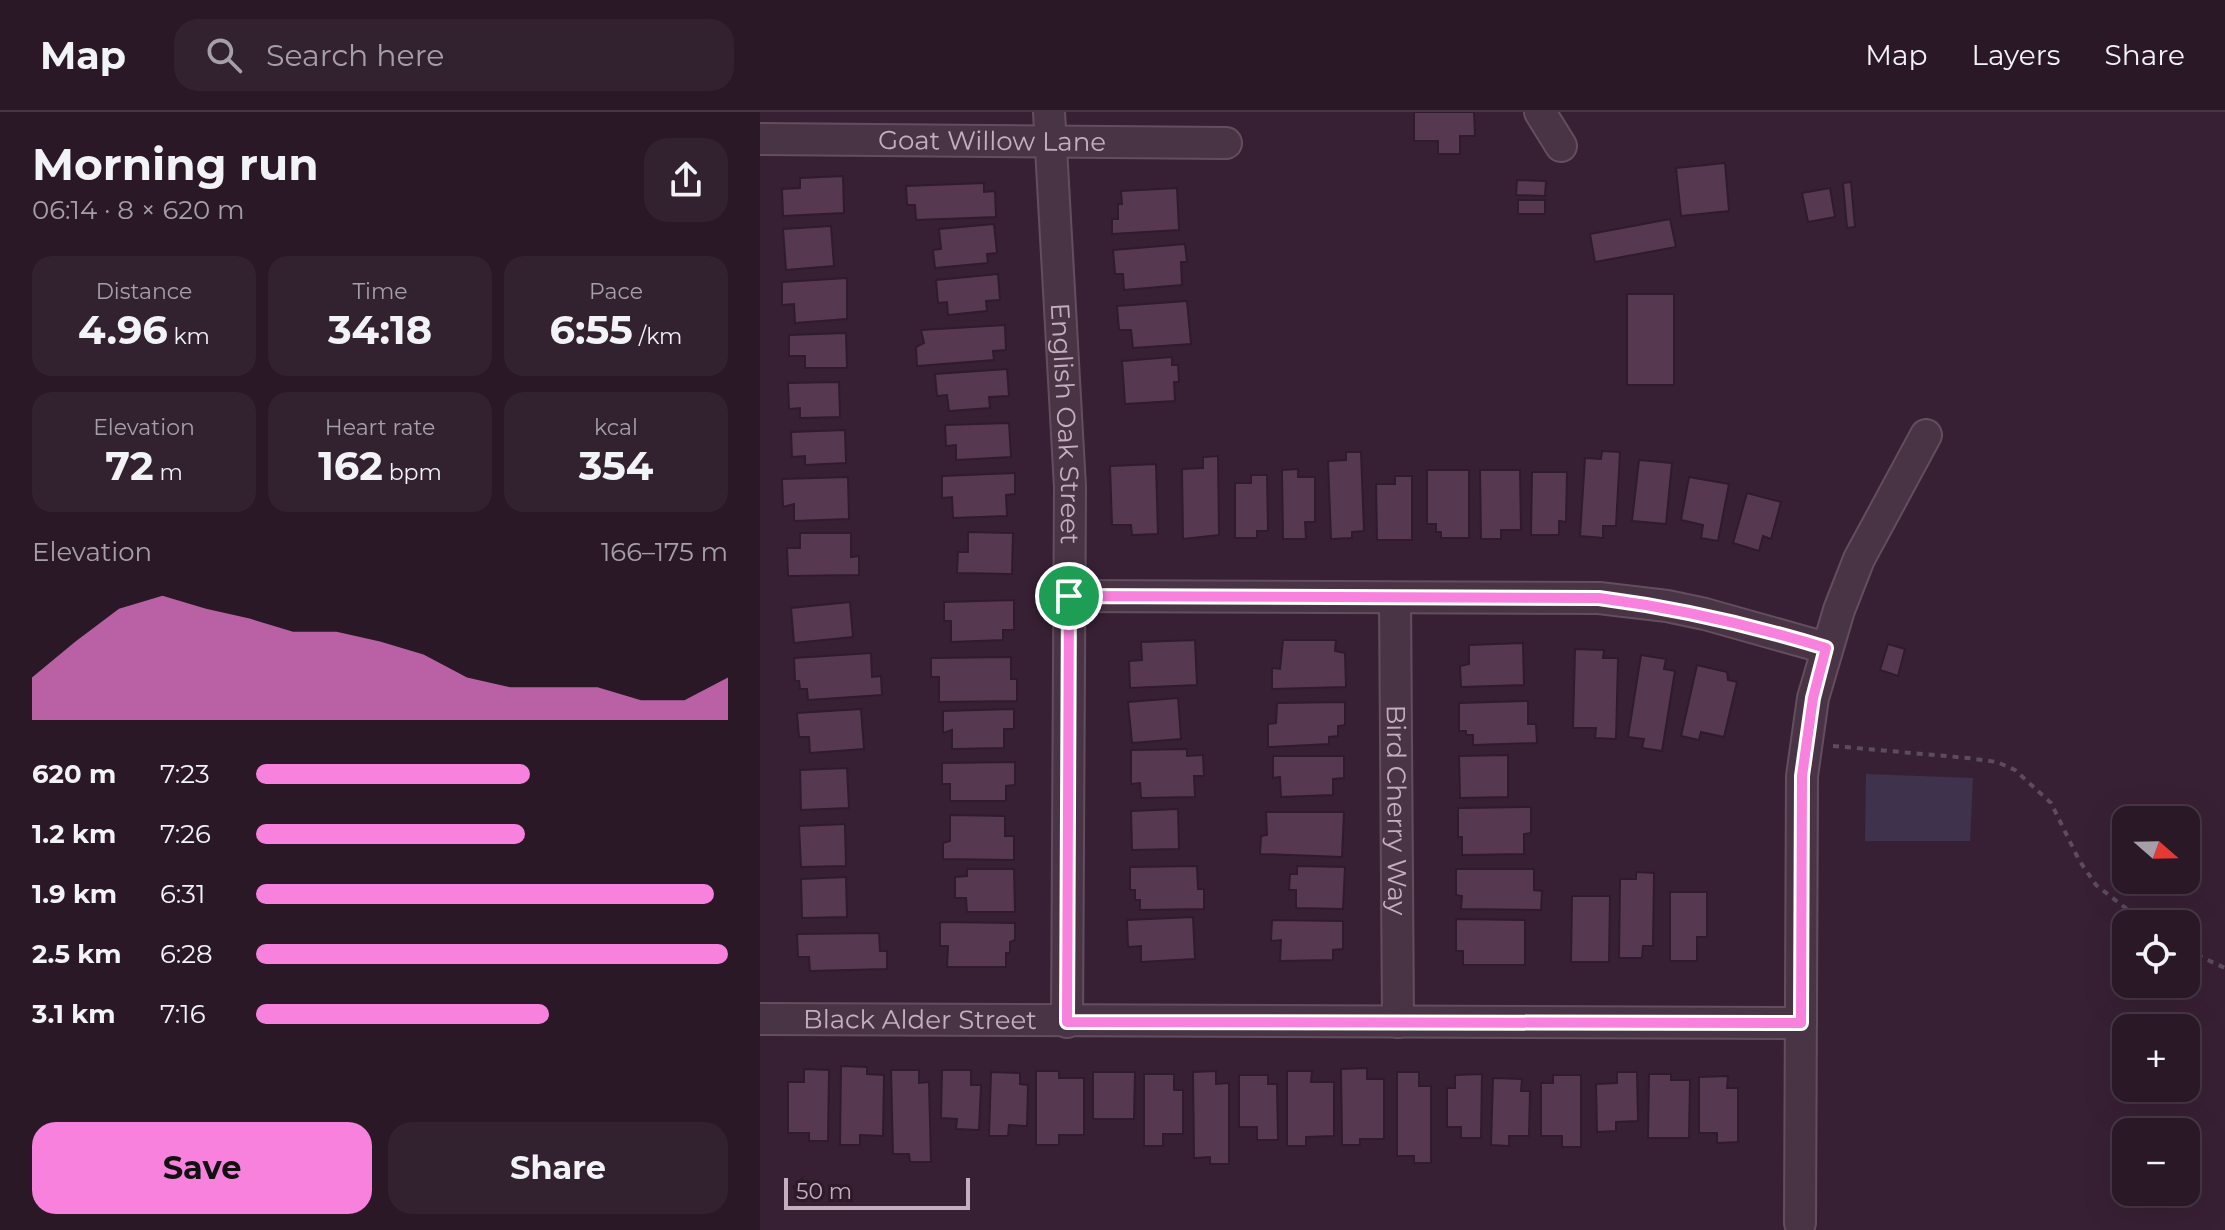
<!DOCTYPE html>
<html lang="en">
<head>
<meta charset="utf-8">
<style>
  :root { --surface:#2a1827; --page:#32212f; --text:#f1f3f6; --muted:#a5a0a7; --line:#463744; --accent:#f881dd }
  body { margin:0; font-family:Montserrat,sans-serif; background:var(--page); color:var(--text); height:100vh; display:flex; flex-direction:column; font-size:30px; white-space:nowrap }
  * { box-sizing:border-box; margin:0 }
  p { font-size:26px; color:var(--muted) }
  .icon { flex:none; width:44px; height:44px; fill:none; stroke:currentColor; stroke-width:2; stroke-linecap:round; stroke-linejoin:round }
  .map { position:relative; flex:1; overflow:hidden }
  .details { display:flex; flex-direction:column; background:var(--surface); width:760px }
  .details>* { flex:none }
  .needle { width:52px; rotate:110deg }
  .fabs { position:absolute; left:1352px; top:694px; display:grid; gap:16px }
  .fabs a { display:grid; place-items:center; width:88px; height:88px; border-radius:16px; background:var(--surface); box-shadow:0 8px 32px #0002,0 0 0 2px var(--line); font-size:40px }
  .scale { position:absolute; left:24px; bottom:20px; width:186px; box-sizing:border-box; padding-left:8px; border:4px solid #c5aec0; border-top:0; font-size:22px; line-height:28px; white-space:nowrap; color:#c5aec0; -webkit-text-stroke:6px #2d1a29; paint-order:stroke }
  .pin { position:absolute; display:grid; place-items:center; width:68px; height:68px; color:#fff; margin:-34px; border:4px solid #fff; border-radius:50%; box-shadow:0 2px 8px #0007 }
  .round { display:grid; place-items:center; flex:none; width:84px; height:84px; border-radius:24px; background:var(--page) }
  .head { display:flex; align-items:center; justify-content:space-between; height:136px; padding:0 32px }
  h1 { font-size:44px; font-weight:700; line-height:60px }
  .stats { display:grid; grid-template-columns:repeat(3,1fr); gap:12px; height:136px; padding:8px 32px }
  .stats div { display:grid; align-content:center; border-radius:20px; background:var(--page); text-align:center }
  .stats b { font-size:40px; font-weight:700 }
  .stats small { font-size:22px; font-weight:400 }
  .stats p { font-size:22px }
  .chart { height:224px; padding:16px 32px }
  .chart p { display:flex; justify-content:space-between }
  .chart svg { width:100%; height:144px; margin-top:8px; fill:var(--accent); opacity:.7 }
  .button { display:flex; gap:16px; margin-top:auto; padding:16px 32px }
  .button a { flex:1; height:92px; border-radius:24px; background:var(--accent); color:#111; font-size:32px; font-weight:700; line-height:92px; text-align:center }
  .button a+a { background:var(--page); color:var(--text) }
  ul { padding:0 32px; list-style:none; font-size:26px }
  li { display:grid; grid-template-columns:128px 96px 1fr; align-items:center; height:60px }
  li i { height:20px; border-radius:10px; background:var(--accent) }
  header { display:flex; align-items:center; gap:48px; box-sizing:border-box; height:112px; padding:0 40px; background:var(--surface); border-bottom:2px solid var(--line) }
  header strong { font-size:38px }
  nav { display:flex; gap:44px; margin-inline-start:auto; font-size:28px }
  .search { width:560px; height:72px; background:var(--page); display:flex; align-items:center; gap:20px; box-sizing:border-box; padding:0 28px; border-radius:24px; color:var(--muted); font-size:30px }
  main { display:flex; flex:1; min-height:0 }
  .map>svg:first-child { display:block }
  .green { fill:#3e324d }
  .building { fill:#563951; stroke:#2f1b2b; stroke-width:2 }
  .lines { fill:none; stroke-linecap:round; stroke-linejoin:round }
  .minor-casing { stroke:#634e5f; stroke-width:34 }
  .path { stroke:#5c4b61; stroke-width:4; stroke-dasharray:6 6; stroke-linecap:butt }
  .minor { stroke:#493445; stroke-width:30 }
  .route-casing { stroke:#fff; stroke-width:16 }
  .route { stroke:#f881dd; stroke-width:10 }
  .labels { text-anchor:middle; stroke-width:8; stroke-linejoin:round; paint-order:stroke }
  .street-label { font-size:26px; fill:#c5aec0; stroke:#2d1a29 }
</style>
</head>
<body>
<header>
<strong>Map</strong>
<div class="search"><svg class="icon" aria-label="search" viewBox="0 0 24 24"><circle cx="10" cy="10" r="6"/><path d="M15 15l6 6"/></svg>Search here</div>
<nav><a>Map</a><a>Layers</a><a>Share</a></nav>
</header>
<main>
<section class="details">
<div class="head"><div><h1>Morning run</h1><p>06:14 · 8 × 620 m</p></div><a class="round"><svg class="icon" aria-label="share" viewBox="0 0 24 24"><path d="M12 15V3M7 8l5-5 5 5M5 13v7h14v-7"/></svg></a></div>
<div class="stats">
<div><p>Distance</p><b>4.96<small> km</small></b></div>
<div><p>Time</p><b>34:18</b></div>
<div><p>Pace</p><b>6:55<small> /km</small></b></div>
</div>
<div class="stats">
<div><p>Elevation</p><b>72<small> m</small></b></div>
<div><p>Heart rate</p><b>162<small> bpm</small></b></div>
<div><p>kcal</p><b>354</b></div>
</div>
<div class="chart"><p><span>Elevation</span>166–175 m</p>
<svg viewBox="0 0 160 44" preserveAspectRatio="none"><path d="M0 44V31L10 20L20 10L30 6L40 10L50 13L60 17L70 17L80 20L90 24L100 31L110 34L120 34L130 34L140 38L150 38L160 31V44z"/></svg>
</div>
<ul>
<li><b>620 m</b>7:23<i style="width:58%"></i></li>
<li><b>1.2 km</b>7:26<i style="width:57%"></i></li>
<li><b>1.9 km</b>6:31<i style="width:97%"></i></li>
<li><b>2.5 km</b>6:28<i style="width:100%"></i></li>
<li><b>3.1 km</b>7:16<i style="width:62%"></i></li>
</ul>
<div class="button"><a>Save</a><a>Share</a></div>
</section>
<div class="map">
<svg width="1465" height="1118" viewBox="0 0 1465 1118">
  <rect width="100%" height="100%" fill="#382034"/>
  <!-- green -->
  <path class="green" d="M1106,662L1213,666L1210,729H1105Z"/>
  <!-- building -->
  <g class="building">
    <path d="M654,0H714L715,24H700V42H678V29H654Z"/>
    <path d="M965,51L969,99L921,104L916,56Z"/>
    <path d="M83,64L84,101L23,104L22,77L40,76V66Z"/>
    <path d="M757,68L786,69L785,84L756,83Z"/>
    <path d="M1091,70L1095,115L1087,116L1083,71Z"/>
    <path d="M224,71V80L235,79L236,105L156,108L155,93H147L146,74Z"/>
    <path d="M417,76L419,118L352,122V107H358V92H362L361,79Z"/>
    <path d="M1070,76L1075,105L1048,110L1042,81Z"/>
    <rect x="758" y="88" width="27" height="14"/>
    <path d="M910,107L916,135L835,150L830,122Z"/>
    <path d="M234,112L237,141L227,142L228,151L175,156L173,138L181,137L179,117Z"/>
    <path d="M71,114L74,154L26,158L23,117Z"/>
    <path d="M425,132L427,150H421L422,173L364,178L363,162H355L353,138Z"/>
    <path d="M238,162L240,188L226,189L227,199L188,203L187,190L178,191L176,168Z"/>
    <path d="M87,166V207L35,211L34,192L22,193V170Z"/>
    <rect x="867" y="182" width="47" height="91"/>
    <path d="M427,189L431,232L373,236L371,218H359L357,194Z"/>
    <path d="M245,213L246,238L233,239L234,248L157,254L156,235L164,231L161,218Z"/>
    <path d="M86,221L87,256H45V244H29V223Z"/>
    <path d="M412,245V253H418L419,270H414L415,289L365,292L362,249Z"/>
    <path d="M247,257L249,284L229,285L230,296L189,299L187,283L177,284L175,262Z"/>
    <path d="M79,270L80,305L40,306V296L29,297L28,271Z"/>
    <path d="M249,311L251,345L196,348V333L186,334L185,313Z"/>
    <path d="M85,318L86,351L45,353V344L32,345L31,320Z"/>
    <path d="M842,339L860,340L856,414H843V426L820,424L825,346L841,347Z"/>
    <path d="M586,340H601L604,419L592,420V426L571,427L568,349L586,348Z"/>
    <path d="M458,344L459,423L423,427L422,357L443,356V345Z"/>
    <path d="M879,348L912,351L906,412L872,409Z"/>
    <path d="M396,352L398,422L372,423L371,413H352L350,354Z"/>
    <path d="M538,357V365H555V410H545L546,427H523L522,358Z"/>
    <path d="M667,358H709V426H681V420H676V412H667Z"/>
    <path d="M720,358H760L761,418H741V427H721Z"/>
    <path d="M772,360H807L806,410L799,409V423H771Z"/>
    <path d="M255,361V382L246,383L247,404L193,406L192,385L182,386V364Z"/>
    <path d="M491,363H507L508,419H497V426H475V371H491Z"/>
    <path d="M635,364H652V428H617L616,372H635Z"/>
    <path d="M88,365L89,407L34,409V392L23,395L22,367Z"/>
    <path d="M929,365L969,372L958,429L941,426L943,413L921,408Z"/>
    <path d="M987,381L1021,390L1011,427L1003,424L999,439L973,431Z"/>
    <path d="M208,420L253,421L252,462L197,461L198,440H208Z"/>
    <path d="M40,421H91V445L99,444V463L28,464L27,436H40Z"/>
    <path d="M254,488V518H243V528L191,530V509H184V490Z"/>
    <path d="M90,490L93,525L34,531L31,496Z"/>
    <path d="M435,528L437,573L370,576L369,549L382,548L381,530Z"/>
    <path d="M523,528H576L575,539L585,541L586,575L512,577V556L520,557Z"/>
    <path d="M763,531L764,573L701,575L700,554L709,552V533Z"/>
    <path d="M1128,532L1145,537L1138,564L1120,558Z"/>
    <path d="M815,537L844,538L843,546H858L856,627L835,626L836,616H813Z"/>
    <path d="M111,541L112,565L121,564L122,583L48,588L47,577H40L39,569H35L34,546Z"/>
    <path d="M881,543L906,547L904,557L915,559L902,639L882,636L884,627L868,625Z"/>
    <path d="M251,545V567H257V589L179,590V565H171V546Z"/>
    <path d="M937,553L967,560L968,568L977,570L964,625L941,620L939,628L921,624Z"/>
    <path d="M418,586L421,627L372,631L368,590Z"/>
    <path d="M768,589V612H776L777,631L713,633V623H706V619H699V591Z"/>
    <path d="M585,590V613L578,614V624L569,625V632L508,635V612L516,611L517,591Z"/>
    <path d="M101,597L104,637L50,641L49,625H39L37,601Z"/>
    <path d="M254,597V617H244V636L192,637V618L183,621V599Z"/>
    <path d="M427,637V644L443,643L444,664H434L435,685L381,686L380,671L371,672V638Z"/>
    <path d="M748,643V685L700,686L699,644Z"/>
    <path d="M513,644H584V666L573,667V683L521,685L520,665L513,666Z"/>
    <path d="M255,650V673L246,674V689H190V672H182V651Z"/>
    <path d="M87,656L89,696L41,698L40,658Z"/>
    <path d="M771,695V721L764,722V742L702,743V725H698V696Z"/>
    <path d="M418,697L419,737L372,738L371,699Z"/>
    <path d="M506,700H584L582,745L500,742L501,724L507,723Z"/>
    <path d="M190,703L245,704V724H254V748L183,747V731L190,729Z"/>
    <path d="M85,712L86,754L41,755L39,714Z"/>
    <path d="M437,754L438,777H444V797L380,798V788H375V778H370V755Z"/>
    <path d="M537,754L585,755L583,797L536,796V778H529L530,762H537Z"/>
    <path d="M207,757H254L255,800H207L206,786H195V765L207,764Z"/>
    <path d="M696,757H774V778L782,779L781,798L701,797L702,784L696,783Z"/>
    <path d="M876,760L894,761L893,834H883L882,846H859L860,767H876Z"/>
    <path d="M86,765L87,805L42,806L41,767Z"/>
    <path d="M910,780H947V825H937V849H910Z"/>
    <path d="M812,784H850L849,850H811Z"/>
    <path d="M433,805L435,847L381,850V834L368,835L367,808Z"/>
    <path d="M696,807L765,808V853H703V839H696Z"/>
    <path d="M512,808L583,809V837L573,838V848L520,849L521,828L511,829Z"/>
    <path d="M180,810L255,811V828L250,830V841H246V855H187L188,834H180Z"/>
    <path d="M119,821L120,839H127V857L50,859L49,845H38L37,822Z"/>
    <path d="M81,954L107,955V962L124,963L123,1024L100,1023V1033H80Z"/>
    <path d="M607,956V967H624V1027H600V1033H582L581,957Z"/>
    <path d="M44,957L69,958L68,1029H49V1021H28V970H44Z"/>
    <path d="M131,958H159V971L169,970L171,1050H150L149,1042H133Z"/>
    <path d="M182,958H211V973H221L219,1018L196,1017L197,1007L181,1006Z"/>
    <path d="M276,959H299V966H324V1023H299V1033H276Z"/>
    <path d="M456,959V972L469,971V1052H450V1045L434,1046L433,960Z"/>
    <path d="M527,959H552L551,970H574V1024L546,1025V1034H527Z"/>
    <path d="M231,960L260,961V972L268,973L267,1014L249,1013L248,1024H229Z"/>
    <path d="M333,960H375L374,1007H333Z"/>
    <path d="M637,960H659V974H671V1051H654V1044H637Z"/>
    <path d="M857,960H877L878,1009L856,1010V1019L837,1020L836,972L857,971Z"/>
    <path d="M384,962H414V978H423V1022H403V1034H384Z"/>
    <path d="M722,962L721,1026H701V1015H687V976H695V963Z"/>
    <path d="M889,962H911V968H930L929,1026H888Z"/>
    <path d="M479,963H508V972H517L518,1028H497V1015H479Z"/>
    <path d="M793,963H821V1035H802V1024H781V971H793Z"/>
    <path d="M968,964L967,976H978V1030L957,1031V1021H939V965Z"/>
    <path d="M733,966L762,967L761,979H770L769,1024H749V1034L731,1033Z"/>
  </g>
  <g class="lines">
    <!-- minor casing -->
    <g class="minor-casing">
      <g id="minor">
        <path id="s1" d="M289,0L310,375L307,910"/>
        <path d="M780,0L801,34"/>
        <path id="s2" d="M0,27L466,31"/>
        <path d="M309,484L839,486L907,494L945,502L1066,536"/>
        <path id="s3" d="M635,486L638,910"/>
        <path id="s4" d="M0,907L1041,911"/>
        <path d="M1040,1111L1042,664L1053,586L1079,498L1099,447L1166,323"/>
      </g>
    </g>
    <!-- path -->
    <g class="path">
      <path d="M1073,634L1208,646L1237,650L1255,658L1291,691L1319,748L1336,773L1386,812"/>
      <path d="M1426,838L1465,856"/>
    </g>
    <!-- minor -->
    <use href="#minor" class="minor"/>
  </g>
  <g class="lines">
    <!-- route casing -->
    <g class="route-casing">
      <path id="route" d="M309,484L839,486C916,496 991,513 1066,536L1053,586L1042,664L1041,911L307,910Z"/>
    </g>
    <!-- route -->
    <use href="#route" class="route"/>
  </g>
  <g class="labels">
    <!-- street labels -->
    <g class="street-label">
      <text dy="9" stroke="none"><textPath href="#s2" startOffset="232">Goat Willow Lane</textPath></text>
      <text dy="9" stroke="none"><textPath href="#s1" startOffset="312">English Oak Street</textPath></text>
      <text dy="9" stroke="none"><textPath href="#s3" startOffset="212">Bird Cherry Way</textPath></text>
      <text dy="9" stroke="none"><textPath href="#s4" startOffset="160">Black Alder Street</textPath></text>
    </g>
  </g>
</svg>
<div class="fabs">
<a><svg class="needle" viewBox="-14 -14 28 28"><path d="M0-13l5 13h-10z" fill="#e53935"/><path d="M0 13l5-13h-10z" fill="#a5a0a7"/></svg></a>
<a><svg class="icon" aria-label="locate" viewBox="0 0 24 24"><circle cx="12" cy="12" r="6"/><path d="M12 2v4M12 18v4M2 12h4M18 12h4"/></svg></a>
<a>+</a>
<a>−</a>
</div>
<div class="scale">50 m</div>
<div class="pin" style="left:309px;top:484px;background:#1e9e55"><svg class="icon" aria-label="arrive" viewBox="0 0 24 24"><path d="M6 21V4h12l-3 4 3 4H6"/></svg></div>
</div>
</main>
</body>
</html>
